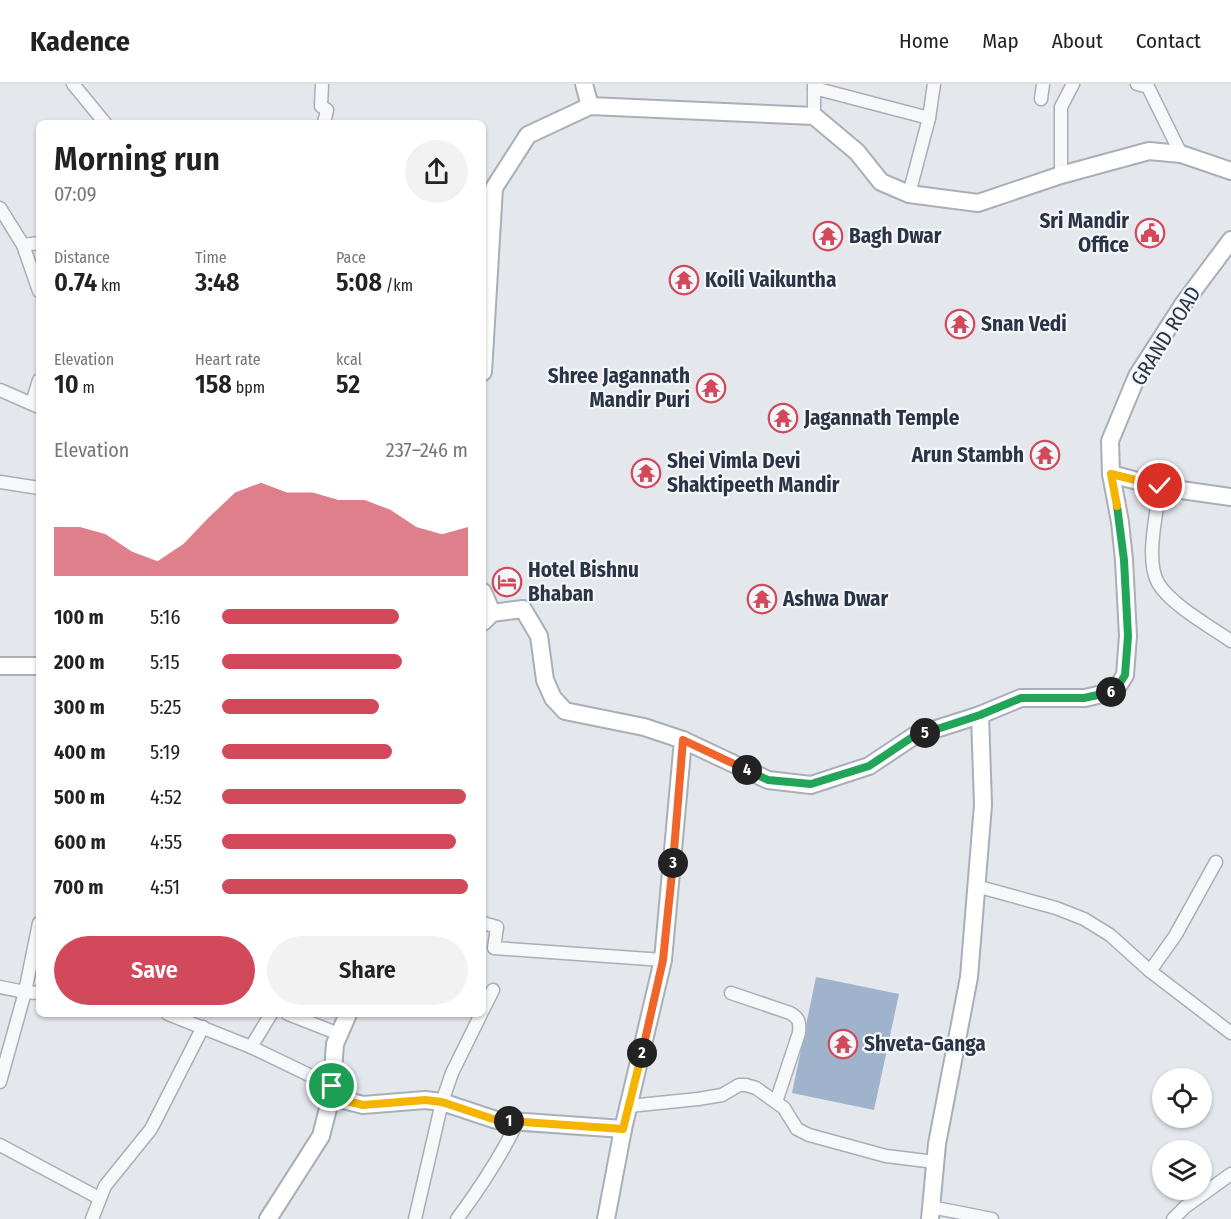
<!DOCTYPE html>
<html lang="en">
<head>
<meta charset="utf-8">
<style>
  :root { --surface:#fff; --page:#f2f2f2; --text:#222; --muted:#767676; --line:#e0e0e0; --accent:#d1495b }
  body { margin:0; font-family:"Fira Sans Condensed",sans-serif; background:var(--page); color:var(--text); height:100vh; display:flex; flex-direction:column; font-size:22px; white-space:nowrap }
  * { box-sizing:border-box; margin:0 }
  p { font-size:20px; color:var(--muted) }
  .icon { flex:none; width:33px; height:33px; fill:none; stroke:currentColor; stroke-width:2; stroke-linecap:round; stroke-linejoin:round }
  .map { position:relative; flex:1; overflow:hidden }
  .side { position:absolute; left:36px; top:36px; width:450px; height:897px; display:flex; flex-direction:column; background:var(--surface); border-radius:9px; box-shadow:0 2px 4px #0004 }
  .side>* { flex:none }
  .buttons { position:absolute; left:1152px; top:984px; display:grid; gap:12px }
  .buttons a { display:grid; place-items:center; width:60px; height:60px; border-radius:50%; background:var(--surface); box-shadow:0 2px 4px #0004; font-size:30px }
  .pin { position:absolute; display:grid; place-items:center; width:51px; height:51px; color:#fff; margin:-26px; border:3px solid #fff; border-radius:50%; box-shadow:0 2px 6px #0007 }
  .km { position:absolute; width:30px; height:30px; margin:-15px; border-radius:50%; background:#222; color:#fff; font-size:16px; line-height:30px; text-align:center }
  .round { display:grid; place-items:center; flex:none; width:63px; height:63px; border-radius:32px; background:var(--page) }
  .head { display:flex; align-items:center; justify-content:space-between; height:102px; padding:0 18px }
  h1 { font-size:33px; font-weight:600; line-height:45px }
  .figures { display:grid; grid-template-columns:repeat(3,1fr); gap:9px; height:102px; padding:6px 18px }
  .figures div { display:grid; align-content:center }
  .figures b { font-size:26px; font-weight:600 }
  .figures small { font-size:16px; font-weight:400 }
  .figures p { font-size:16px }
  .chart { height:168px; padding:12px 18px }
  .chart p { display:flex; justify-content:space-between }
  .chart svg { width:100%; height:108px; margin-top:6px; fill:var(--accent); opacity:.7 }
  .primary-button { display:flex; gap:12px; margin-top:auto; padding:12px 18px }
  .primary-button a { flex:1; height:69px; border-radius:36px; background:var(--accent); color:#fff; font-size:24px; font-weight:600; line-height:69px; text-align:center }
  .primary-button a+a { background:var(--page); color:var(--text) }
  ul { padding:0 18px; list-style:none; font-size:20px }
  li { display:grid; grid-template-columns:96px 72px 1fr; align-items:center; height:45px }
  li i { height:15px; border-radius:8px; background:var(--accent) }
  header { display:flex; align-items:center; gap:36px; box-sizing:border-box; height:84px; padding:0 30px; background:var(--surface); border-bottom:2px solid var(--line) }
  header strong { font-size:28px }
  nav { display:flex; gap:33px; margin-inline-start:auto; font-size:21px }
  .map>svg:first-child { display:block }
  .water { fill:#9fb4cc }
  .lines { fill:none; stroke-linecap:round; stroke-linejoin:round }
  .street-casing { stroke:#a9aeb7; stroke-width:15 }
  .secondary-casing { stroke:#a9aeb7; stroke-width:20 }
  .street { stroke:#f7f8fa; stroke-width:12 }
  .secondary { stroke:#fff; stroke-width:16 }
  .split-1-casing { stroke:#fff; stroke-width:12 }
  .split-2-casing { stroke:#fff; stroke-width:12 }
  .split-3-casing { stroke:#fff; stroke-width:12 }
  .split-4-casing { stroke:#fff; stroke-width:12 }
  .split-5-casing { stroke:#fff; stroke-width:12 }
  .split-6-casing { stroke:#fff; stroke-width:12 }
  .split-7-casing { stroke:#fff; stroke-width:12 }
  .split-8-casing { stroke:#fff; stroke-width:12 }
  .split-1 { stroke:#f5b400; stroke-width:8 }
  .split-2 { stroke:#f5b400; stroke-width:8 }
  .split-3 { stroke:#f0652b; stroke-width:8 }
  .split-4 { stroke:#f0652b; stroke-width:8 }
  .split-5 { stroke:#22a559; stroke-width:8 }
  .split-6 { stroke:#22a559; stroke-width:8 }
  .split-7 { stroke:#22a559; stroke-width:8 }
  .split-8 { stroke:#f5b400; stroke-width:8 }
  .labels { text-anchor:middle; stroke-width:4.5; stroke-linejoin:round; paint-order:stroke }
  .poi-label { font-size:21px; font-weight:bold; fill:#2b3445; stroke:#f4f6f9; text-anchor:start }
  .street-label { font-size:21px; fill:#2b3445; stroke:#f4f6f9 }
</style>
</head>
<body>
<header>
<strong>Kadence</strong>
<nav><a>Home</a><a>Map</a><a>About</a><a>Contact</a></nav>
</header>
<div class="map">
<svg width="1231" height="1135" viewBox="0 0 1231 1135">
  <rect width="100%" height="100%" fill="#e4e7ec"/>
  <!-- water -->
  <path class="water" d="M816,893L899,910L874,1026L792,1009Z"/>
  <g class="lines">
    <!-- street casing -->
    <g class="street-casing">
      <g id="street">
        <path d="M73,0L105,39"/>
        <path d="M322,0L321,22L327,26L324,39"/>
        <path d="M1137,0L1148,3L1181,70"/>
        <path d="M814,4L929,34"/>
        <path d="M1041,15L1043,0"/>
        <path d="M814,32V0"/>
        <path d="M1061,91V23L1073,0"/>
        <path d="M909,110L929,34L934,0"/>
        <path d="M0,124L23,161L39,207"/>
        <path d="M23,161L39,159"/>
        <path d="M0,306L39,323"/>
        <path d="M32,319L39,296"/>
        <path d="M0,398L39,404"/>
        <path d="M1160,403C1157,428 1145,476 1158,499C1170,520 1211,543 1231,557"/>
        <path d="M976,802L1056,824L1084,835L1110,851L1150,887L1231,949"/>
        <path d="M483,839L497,843L494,864L663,876"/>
        <path d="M1150,887L1175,852L1216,778"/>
        <path d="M0,903L25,908L39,839"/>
        <path d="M731,909L790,929C799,934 800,938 799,949L776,1018"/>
        <path d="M483,926L493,906"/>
        <path d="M168,930L251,963L332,1002"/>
        <path d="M288,930L339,950"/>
        <path d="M251,963L271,930"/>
        <path d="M0,998L25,908L39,909"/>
        <path d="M629,1022L698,1015L722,1011L739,1001H746L756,1004L784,1024L797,1045L809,1051L886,1072L935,1078"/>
        <path d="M0,1061L99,1114"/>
        <path d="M931,1123L992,1135"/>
        <path d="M92,1135L105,1102L151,1045L203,943"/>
        <path d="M415,1135L442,1018L452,989L481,930"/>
        <path d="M457,1135C480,1104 501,1072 518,1037"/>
        <path d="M1173,1135L1185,1123L1231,1090"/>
      </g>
    </g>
    <!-- secondary casing -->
    <g class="secondary-casing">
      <g id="secondary">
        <path d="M584,0L590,22"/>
        <path d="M483,288L494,104L528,51L590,22L814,32L857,68L881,98L909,110L978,119L1061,91L1149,67L1181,70L1231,87"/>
        <path d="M1111,390L1160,403L1231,413"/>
        <path d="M483,508L492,529"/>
        <path d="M483,538L492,529L523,525L539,552L545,596L553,614L565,627L644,643L683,656L768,696L811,701L869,682L914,652L980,631L1021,614H1085L1115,607L1125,591L1128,552L1124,476L1120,438L1111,390L1110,357L1137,292L1184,219L1231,156"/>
        <path d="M0,582H39"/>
        <path d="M331,1013L363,1021L425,1016L442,1018L496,1036L623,1045"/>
        <path d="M268,1135L321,1052L331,1013L335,960L348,930"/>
        <path d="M606,1135L623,1045L663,876L683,656"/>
        <path d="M930,1135L937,1060L969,893L983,721L980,631"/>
      </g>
    </g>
    <!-- street -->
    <use href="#street" class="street"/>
    <!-- secondary -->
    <use href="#secondary" class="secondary"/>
  </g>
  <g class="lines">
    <!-- split-1 casing -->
    <g class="split-1-casing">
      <path id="split-1" d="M332,1002L331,1013L363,1021L425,1016L442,1018L496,1036L509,1037"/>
    </g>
    <!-- split-2 casing -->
    <g class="split-2-casing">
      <path id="split-2" d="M509,1037L623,1045L642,969"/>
    </g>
    <!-- split-3 casing -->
    <g class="split-3-casing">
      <path id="split-3" d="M642,969L663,876L673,779"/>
    </g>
    <!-- split-4 casing -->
    <g class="split-4-casing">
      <path id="split-4" d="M673,779L683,656L747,686"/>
    </g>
    <!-- split-5 casing -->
    <g class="split-5-casing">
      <path id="split-5" d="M747,686L768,696L811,700L869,682L914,652L925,649"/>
    </g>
    <!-- split-6 casing -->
    <g class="split-6-casing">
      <path id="split-6" d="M925,649L980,631L1021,614H1084L1111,608"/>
    </g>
    <!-- split-7 casing -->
    <g class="split-7-casing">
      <path id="split-7" d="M1111,608L1115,607L1125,591L1128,552L1124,476L1117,422"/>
    </g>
    <!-- split-8 casing -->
    <g class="split-8-casing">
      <path id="split-8" d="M1117,422L1111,390L1160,402"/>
    </g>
    <!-- split-1 -->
    <use href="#split-1" class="split-1"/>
    <!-- split-2 -->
    <use href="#split-2" class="split-2"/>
    <!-- split-3 -->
    <use href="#split-3" class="split-3"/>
    <!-- split-4 -->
    <use href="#split-4" class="split-4"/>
    <!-- split-5 -->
    <use href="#split-5" class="split-5"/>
    <!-- split-6 -->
    <use href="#split-6" class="split-6"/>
    <!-- split-7 -->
    <use href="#split-7" class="split-7"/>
    <!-- split-8 -->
    <use href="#split-8" class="split-8"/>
  </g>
  <!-- icons -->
  <defs>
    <g id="civic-ring" transform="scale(1.5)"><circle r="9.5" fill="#f4f6f9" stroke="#d1495b" stroke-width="1.5"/><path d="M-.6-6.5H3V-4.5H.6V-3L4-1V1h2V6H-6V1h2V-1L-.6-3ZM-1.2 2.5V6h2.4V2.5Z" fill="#d1495b"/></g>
    <g id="temple-ring" transform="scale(1.5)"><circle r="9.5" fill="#f4f6f9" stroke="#d1495b" stroke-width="1.5"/><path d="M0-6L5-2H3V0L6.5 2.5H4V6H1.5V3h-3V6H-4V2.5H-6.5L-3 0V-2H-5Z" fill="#d1495b"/></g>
    <g id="hotel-ring" transform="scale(1.5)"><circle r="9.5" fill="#f4f6f9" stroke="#d1495b" stroke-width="1.5"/><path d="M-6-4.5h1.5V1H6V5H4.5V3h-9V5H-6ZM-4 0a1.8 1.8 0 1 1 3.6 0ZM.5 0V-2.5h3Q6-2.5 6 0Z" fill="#d1495b"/></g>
  </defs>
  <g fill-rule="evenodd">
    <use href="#civic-ring" x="1150" y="149"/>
    <use href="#temple-ring" x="828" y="152"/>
    <use href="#temple-ring" x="684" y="196"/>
    <use href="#temple-ring" x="960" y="240"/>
    <use href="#temple-ring" x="711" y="304"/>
    <use href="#temple-ring" x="783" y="334"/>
    <use href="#temple-ring" x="1045" y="371"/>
    <use href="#temple-ring" x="646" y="389"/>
    <use href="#hotel-ring" x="507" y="498"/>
    <use href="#temple-ring" x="762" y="515"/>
    <use href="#temple-ring" x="843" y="960"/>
  </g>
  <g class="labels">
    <!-- poi labels -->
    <g class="poi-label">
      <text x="1129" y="144" text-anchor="end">Sri Mandir<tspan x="1129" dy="24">Office</tspan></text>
      <text x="849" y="159">Bagh Dwar</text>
      <text x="705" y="203">Koili Vaikuntha</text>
      <text x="981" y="247">Snan Vedi</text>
      <text x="690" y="299" text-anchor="end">Shree Jagannath<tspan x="690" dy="24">Mandir Puri</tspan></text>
      <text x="804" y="341">Jagannath Temple</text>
      <text x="1024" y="378" text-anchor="end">Arun Stambh</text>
      <text x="667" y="384">Shei Vimla Devi<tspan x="667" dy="24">Shaktipeeth Mandir</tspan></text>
      <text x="528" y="493">Hotel Bishnu<tspan x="528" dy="24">Bhaban</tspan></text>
      <text x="783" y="522">Ashwa Dwar</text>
      <text x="864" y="967">Shveta-Ganga</text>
    </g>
    <!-- street labels -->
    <g class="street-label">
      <text transform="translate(1166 252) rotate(-58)" y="7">GRAND ROAD</text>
    </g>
  </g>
</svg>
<div class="buttons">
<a><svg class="icon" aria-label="locate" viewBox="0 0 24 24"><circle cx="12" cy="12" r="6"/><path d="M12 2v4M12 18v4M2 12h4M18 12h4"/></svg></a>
<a><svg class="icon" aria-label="layers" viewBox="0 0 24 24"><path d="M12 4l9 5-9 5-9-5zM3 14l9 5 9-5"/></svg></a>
</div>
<div class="pin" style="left:332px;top:1002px;background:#1e9e55"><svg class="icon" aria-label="arrive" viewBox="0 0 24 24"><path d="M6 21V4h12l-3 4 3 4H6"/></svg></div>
<div class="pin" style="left:1160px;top:402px;background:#d93025"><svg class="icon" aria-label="check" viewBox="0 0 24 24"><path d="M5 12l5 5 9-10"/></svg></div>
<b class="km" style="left:509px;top:1037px">1</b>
<b class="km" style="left:642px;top:969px">2</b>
<b class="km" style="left:673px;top:779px">3</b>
<b class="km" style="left:747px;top:686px">4</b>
<b class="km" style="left:925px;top:649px">5</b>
<b class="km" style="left:1111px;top:608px">6</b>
<section class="side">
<div class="head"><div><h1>Morning run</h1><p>07:09</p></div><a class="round"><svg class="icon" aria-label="share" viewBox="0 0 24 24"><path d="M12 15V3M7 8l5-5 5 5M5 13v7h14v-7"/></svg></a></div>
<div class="figures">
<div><p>Distance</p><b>0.74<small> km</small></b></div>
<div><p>Time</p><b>3:48</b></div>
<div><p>Pace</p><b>5:08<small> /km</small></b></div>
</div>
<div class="figures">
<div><p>Elevation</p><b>10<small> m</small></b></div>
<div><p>Heart rate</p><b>158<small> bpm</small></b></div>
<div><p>kcal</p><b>52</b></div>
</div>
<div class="chart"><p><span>Elevation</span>237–246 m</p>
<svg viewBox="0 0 160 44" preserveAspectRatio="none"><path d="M0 44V24L10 24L20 27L30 34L40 38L50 31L60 20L70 10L80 6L90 10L100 10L110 13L120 13L130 17L140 24L150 27L160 24V44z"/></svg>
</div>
<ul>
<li><b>100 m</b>5:16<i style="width:72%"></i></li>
<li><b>200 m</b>5:15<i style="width:73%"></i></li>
<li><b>300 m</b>5:25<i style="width:64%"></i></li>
<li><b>400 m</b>5:19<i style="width:69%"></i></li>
<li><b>500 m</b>4:52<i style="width:99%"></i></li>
<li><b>600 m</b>4:55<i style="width:95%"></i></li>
<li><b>700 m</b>4:51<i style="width:100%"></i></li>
</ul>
<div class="primary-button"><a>Save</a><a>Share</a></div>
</section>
</div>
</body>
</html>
